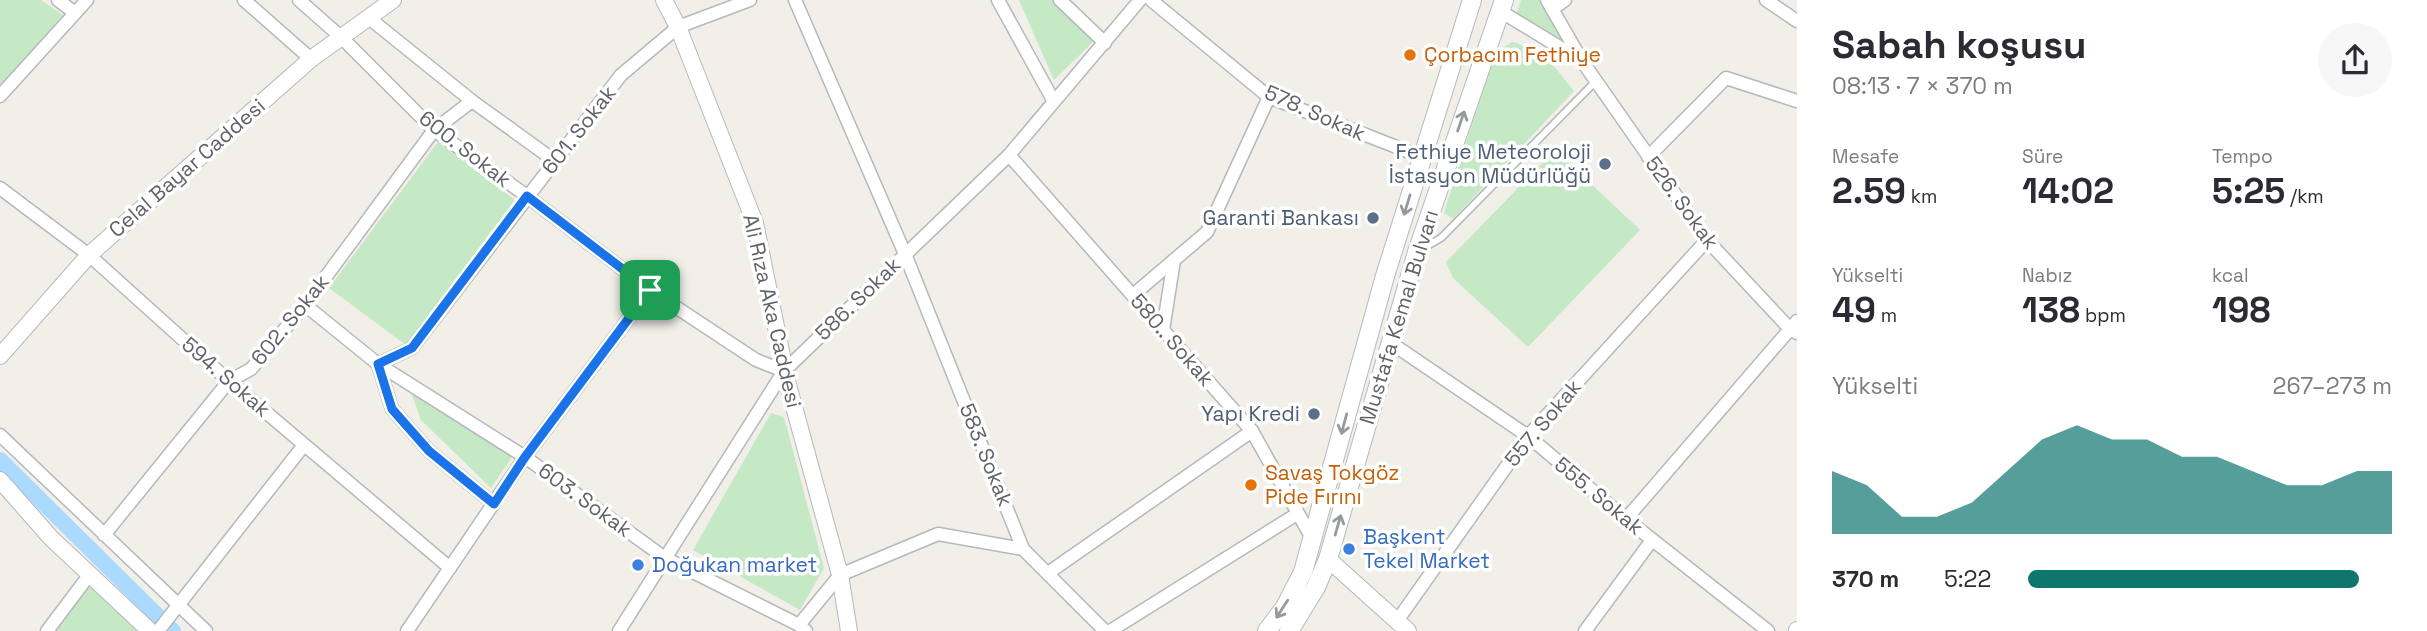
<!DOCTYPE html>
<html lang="tr">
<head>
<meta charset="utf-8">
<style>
  :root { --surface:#fff; --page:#f7f7f7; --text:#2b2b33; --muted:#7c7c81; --accent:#0f766e }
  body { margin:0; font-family:"Space Grotesk",sans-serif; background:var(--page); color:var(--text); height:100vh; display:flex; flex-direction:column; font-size:26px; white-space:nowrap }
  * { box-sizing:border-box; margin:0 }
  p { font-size:23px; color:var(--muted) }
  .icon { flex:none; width:38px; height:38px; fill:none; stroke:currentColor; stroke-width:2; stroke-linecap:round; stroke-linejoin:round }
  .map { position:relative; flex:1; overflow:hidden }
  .side { display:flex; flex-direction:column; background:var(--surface); width:630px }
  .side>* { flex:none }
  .pin { position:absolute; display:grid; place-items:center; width:60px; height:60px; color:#fff; margin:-30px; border-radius:14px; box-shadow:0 4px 10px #0006 }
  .round { display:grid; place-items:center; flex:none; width:74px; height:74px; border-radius:37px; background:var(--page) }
  .headline { display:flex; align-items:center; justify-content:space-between; height:119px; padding:0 35px }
  h1 { font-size:38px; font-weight:800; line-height:52px }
  .stats { display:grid; grid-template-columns:repeat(3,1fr); gap:10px; height:119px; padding:7px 35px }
  .stats div { display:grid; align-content:center }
  .stats b { font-size:35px; font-weight:800 }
  .stats small { font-size:19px; font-weight:400 }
  .stats p { font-size:19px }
  .chart { height:196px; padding:14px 35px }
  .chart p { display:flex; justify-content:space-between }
  .chart svg { width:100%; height:126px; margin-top:7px; fill:var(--accent); opacity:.7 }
  ul { padding:0 35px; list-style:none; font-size:23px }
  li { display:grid; grid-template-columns:112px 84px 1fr; align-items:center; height:52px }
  li i { height:18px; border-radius:9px; background:var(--accent) }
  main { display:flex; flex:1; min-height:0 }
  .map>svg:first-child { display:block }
  .green { fill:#c5e8c5 }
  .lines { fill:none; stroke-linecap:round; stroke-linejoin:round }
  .canal { stroke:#aadaff; stroke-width:16 }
  .service-casing { stroke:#b5b8bc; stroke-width:9 }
  .minor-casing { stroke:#b5b8bc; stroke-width:15 }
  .tertiary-casing { stroke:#b5b8bc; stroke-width:18 }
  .secondary-casing { stroke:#b6babf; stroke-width:20 }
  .service { stroke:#fff; stroke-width:6 }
  .minor { stroke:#fff; stroke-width:12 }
  .tertiary { stroke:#fff; stroke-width:16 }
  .secondary { stroke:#fff; stroke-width:18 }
  .oneway { stroke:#979a9d }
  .route-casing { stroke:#fff; stroke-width:14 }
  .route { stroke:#1a73e8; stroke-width:9 }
  .food-dot { fill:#e8710a; stroke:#fff; stroke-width:2.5 }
  .service-dot { fill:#5c6f8a; stroke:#fff; stroke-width:2.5 }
  .shop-dot { fill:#3f7fe0; stroke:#fff; stroke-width:2.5 }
  .labels { text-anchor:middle; stroke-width:7; stroke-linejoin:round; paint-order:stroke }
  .food-label { font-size:21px; fill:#c56008; stroke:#fff; text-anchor:start }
  .street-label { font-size:21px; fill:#5f6368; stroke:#fff }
  .service-label { font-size:21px; fill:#4e5e75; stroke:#fff; text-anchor:end }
  .shop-label { font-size:21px; fill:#366cbe; stroke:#fff; text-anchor:start }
</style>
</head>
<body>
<main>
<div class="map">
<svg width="1797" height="631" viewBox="0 0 1797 631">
  <rect width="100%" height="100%" fill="#f1efe8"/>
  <!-- green -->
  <g class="green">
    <path d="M0,0H41L63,15L0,88Z"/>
    <path d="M1019,0H1054L1094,41L1054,80Z"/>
    <path d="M1521,0H1541L1565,42L1517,13Z"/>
    <path d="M1512,42C1545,51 1554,66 1574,91L1453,219L1444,213L1494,53Z"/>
    <path d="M438,142L515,200L406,345L329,288Z"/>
    <path d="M1555,150L1640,230L1528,347L1453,278L1446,262Z"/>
    <path d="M410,389L512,457L491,488L421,420Z"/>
    <path d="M771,413L784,417L824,568L800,610L693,550Z"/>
    <path d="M91,582L143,631H55Z"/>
  </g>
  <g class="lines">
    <!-- canal -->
    <path class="canal" d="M0,460L173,631"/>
    <!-- service casing -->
    <g class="service-casing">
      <path id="service" d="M1422,249L1441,238L1596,81"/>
    </g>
    <!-- minor casing -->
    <g class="minor-casing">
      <g id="minor">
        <path d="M58,0L75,13"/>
        <path d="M244,0L311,59"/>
        <path d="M299,0L342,38L434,130L527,196L650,290L756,360L784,371"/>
        <path d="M795,0L905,254L1023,549L1105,631"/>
        <path d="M998,0L1053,100"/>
        <path d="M1060,0L1105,43"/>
        <path d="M1151,0L1269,97L1422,157"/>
        <path d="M1547,0L1582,61L1707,240L1790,329L1797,333"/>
        <path d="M1766,0L1797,21"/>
        <path d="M1552,9L1565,0"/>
        <path d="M1500,11L1579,59"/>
        <path d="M369,18L472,101L555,161"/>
        <path d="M0,96L87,0"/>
        <path d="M1009,155L1252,431L1313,540"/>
        <path d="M1648,157L1726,78L1797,101"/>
        <path d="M0,188L89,255L229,381L450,568"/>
        <path d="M1133,295L1207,232L1269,97"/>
        <path d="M305,305L378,364L525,457L665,558L799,625L806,631"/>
        <path d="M1163,330L1174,260"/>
        <path d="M1391,343L1528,436L1626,519L1768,631"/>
        <path d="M0,435L206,631"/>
        <path d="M494,504L429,451L392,409L378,364L412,348L621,75L678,27L750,0"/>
        <path d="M1626,519L1797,321"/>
        <path d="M104,535L229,381L251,369L305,305L434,130L472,101"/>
        <path d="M1048,573L1252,431"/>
        <path d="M1397,621L1528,436L1707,240"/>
        <path d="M799,625L840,575L938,534L1023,549"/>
        <path d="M47,631L90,574"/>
        <path d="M158,631L304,445"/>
        <path d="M407,631L525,457L650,290"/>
        <path d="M619,631L784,371L1009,155L1140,0"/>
        <path d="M1110,631L1297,514"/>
        <path d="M1585,631L1652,540"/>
      </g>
    </g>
    <!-- tertiary casing -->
    <g class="tertiary-casing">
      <g id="tertiary">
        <path d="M664,0L678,27L755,223L787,381L840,575L849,631"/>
        <path d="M0,356L89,255L311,59L393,0"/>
        <path d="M0,480L51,538L150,631"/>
        <path d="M1328,559L1408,631"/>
        <path d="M1797,631V630"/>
      </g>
    </g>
    <!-- secondary casing -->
    <g class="secondary-casing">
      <g id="secondary">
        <path d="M1267,631L1285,607L1303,572L1385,276L1472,0"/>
        <path d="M1289,631L1316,587L1328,559L1417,252L1504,0"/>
      </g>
    </g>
    <!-- service -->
    <use href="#service" class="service"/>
    <!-- minor -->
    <use href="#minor" class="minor"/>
    <!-- tertiary -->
    <use href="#tertiary" class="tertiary"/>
    <!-- secondary -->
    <use href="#secondary" class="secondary"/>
  </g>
  <!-- one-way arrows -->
  <defs><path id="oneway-shaft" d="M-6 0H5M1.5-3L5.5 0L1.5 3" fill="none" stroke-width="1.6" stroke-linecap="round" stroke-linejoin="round" transform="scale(1.75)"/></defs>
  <g class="oneway">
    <use href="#oneway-shaft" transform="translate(1461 121) rotate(-71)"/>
    <use href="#oneway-shaft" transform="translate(1407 205) rotate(107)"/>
    <use href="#oneway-shaft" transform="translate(1344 424) rotate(105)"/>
    <use href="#oneway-shaft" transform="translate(1338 525) rotate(-74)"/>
    <use href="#oneway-shaft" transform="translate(1282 609) rotate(123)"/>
  </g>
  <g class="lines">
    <!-- route casing -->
    <g class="route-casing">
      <path id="route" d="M527,196L650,290L525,457L494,504L429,451L392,409L378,364L412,348Z"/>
    </g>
    <!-- route -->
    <use href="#route" class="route"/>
  </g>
  <!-- markers -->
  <g class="food-dot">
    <circle cx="1410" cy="55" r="7"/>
    <circle cx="1251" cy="485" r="7"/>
  </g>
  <g class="service-dot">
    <circle cx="1605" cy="164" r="7"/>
    <circle cx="1373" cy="218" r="7"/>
    <circle cx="1314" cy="414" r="7"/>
  </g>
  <g class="shop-dot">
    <circle cx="1349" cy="549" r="7"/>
    <circle cx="638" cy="565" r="7"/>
  </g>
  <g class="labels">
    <!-- food labels -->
    <g class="food-label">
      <text x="1424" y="62">Çorbacım Fethiye</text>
      <text x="1265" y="480">Savaş Tokgöz<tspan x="1265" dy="24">Pide Fırını</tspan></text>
    </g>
    <!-- street labels -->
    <g class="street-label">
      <text transform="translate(1315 113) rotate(24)" y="7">578. Sokak</text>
      <text transform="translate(579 130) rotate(-52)" y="7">601. Sokak</text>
      <text transform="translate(465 149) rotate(38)" y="7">600. Sokak</text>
      <text transform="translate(187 168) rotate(-41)" y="7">Celal Bayar Caddesi</text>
      <text transform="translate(1682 203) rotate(54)" y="7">526. Sokak</text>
      <text transform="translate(858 299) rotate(-44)" y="7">586. Sokak</text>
      <text transform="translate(772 311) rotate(77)" y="7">Ali Rıza Aka Caddesi</text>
      <text transform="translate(1399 317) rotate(-73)" y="7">Mustafa Kemal Bulvarı</text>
      <text transform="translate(290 320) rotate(-51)" y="7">602. Sokak</text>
      <text transform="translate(1172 340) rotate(49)" y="7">580.. Sokak</text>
      <text transform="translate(226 377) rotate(41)" y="7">594. Sokak</text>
      <text transform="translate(1543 423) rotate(-50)" y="7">557. Sokak</text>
      <text transform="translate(986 455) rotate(68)" y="7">583. Sokak</text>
      <text transform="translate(1599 496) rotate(40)" y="7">555. Sokak</text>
      <text transform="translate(585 500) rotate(36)" y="7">603. Sokak</text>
    </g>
    <!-- service labels -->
    <g class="service-label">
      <text x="1591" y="159">Fethiye Meteoroloji<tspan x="1591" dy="24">İstasyon Müdürlüğü</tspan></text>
      <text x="1359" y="225">Garanti Bankası</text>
      <text x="1300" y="421">Yapı Kredi</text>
    </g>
    <!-- shop labels -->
    <g class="shop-label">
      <text x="1363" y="544">Başkent<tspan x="1363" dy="24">Tekel Market</tspan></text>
      <text x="652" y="572">Doğukan market</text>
    </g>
  </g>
</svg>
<div class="pin" style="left:650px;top:290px;background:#1e9e55"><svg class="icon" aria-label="arrive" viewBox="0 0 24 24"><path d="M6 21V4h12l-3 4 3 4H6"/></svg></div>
</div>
<section class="side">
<div class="headline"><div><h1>Sabah koşusu</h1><p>08:13 · 7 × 370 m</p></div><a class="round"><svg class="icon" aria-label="share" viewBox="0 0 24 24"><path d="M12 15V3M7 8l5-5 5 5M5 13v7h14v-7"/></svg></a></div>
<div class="stats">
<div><p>Mesafe</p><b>2.59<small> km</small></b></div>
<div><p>Süre</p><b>14:02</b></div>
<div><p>Tempo</p><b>5:25<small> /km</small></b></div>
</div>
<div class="stats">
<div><p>Yükselti</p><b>49<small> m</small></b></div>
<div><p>Nabız</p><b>138<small> bpm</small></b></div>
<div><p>kcal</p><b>198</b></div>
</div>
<div class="chart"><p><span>Yükselti</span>267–273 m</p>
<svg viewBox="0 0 160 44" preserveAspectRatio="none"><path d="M0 44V22L10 27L20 38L30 38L40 33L50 22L60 11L70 6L80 11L90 11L100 17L110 17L120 22L130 27L140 27L150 22L160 22V44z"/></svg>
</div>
<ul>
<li><b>370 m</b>5:22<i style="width:91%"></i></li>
</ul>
</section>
</main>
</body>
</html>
